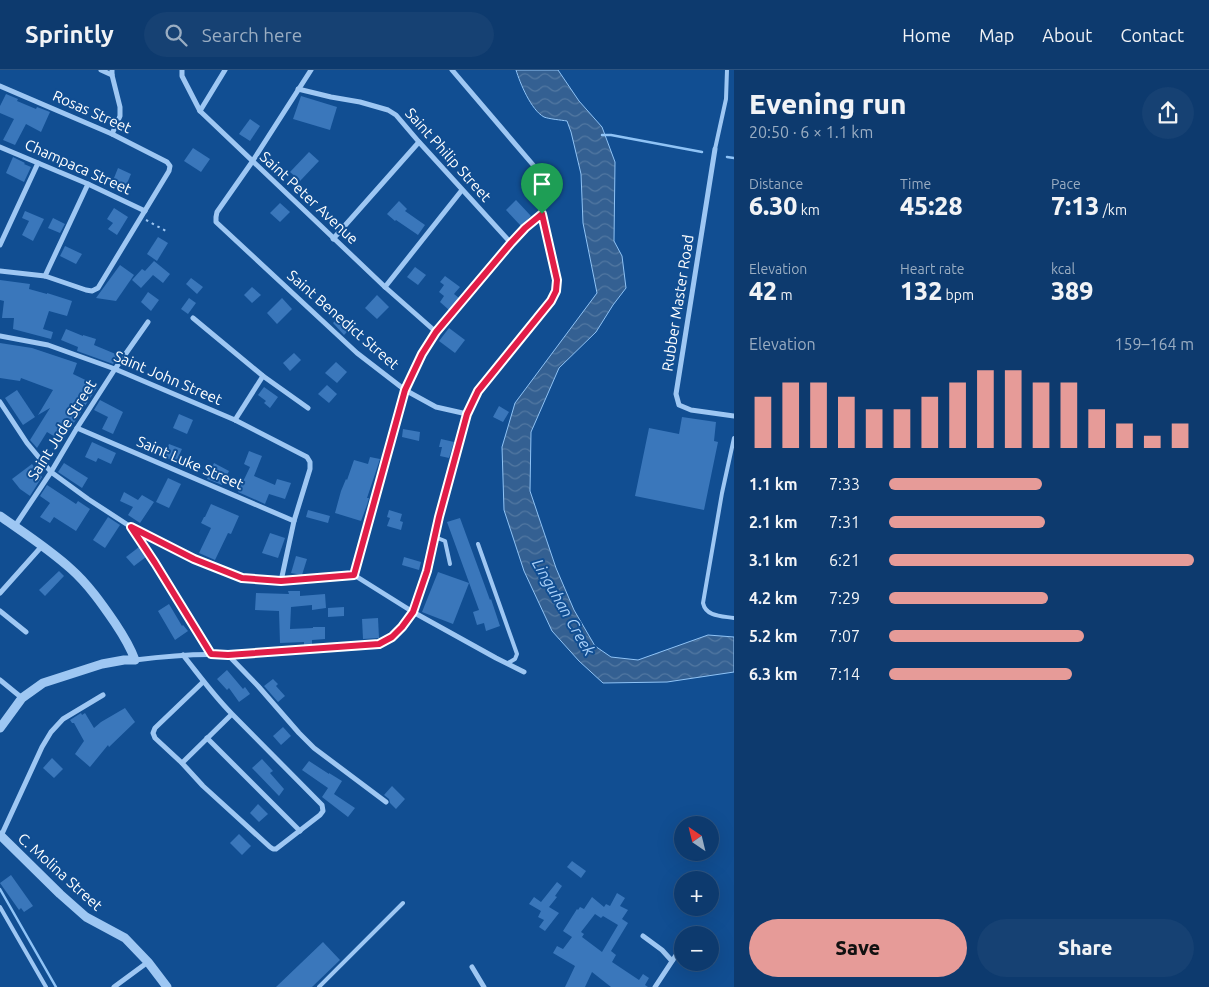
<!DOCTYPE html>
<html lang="en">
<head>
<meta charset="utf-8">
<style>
  :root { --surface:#0d3a6e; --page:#164173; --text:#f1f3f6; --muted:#9aadc2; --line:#2d5481; --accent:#e69b98 }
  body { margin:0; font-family:Ubuntu,sans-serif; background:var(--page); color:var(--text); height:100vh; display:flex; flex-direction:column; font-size:19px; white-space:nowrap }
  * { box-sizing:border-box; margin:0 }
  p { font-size:16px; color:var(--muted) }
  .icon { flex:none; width:28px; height:28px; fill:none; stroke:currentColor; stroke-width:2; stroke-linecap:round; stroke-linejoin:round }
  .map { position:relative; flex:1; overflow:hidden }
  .drawer { display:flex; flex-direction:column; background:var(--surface); width:475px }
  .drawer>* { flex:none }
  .needle { width:32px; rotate:325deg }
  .controls { position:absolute; left:674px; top:746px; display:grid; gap:10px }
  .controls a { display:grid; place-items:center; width:45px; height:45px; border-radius:50%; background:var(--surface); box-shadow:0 5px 20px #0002,0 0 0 1px var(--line); font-size:25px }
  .pin { position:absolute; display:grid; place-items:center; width:42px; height:42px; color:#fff; margin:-51px -21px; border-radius:50% 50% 50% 0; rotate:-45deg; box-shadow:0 0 5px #0007 }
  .pin .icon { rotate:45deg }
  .round { display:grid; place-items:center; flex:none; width:52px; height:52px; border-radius:26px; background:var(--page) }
  .overview { display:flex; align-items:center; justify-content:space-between; height:85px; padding:0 15px }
  h1 { font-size:28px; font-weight:800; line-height:38px }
  .figures { display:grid; grid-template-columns:repeat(3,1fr); gap:8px; height:85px; padding:5px 15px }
  .figures div { display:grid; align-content:center }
  .figures b { font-size:25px; font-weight:800 }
  .figures small { font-size:14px; font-weight:400 }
  .figures p { font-size:14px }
  .chart { height:140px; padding:10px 15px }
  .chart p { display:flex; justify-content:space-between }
  .chart svg { width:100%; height:90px; margin-top:5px; stroke:var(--accent); stroke-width:6 }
  .button { display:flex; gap:10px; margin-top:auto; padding:10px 15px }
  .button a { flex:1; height:58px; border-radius:30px; background:var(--accent); color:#111; font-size:20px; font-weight:800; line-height:58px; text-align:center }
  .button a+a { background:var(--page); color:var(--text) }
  ul { padding:0 15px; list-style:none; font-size:16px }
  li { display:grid; grid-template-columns:80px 60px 1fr; align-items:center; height:38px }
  li i { height:12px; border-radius:6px; background:var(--accent) }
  header { display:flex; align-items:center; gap:30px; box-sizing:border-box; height:70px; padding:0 25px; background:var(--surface); border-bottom:1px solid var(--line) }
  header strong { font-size:24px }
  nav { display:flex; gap:28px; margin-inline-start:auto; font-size:18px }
  .search { width:350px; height:45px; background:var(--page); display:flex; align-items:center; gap:12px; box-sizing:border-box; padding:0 18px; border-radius:28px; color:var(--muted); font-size:19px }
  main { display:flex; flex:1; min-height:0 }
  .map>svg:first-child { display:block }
  .water { fill:url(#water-waves); stroke:#8fc3f6 }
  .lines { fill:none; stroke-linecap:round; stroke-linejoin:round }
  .stream { stroke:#8fc3f6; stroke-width:2.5 }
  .building { fill:#3a77bb; fill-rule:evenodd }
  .path { stroke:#9ec7f3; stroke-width:2; stroke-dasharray:2.5 4; stroke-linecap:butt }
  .service { stroke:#9ec7f3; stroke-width:4 }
  .minor { stroke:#9ec7f3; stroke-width:5 }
  .tertiary { stroke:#9ec7f3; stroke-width:9 }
  .route-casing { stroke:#fff; stroke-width:10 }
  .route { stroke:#e11d48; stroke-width:6 }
  .labels { text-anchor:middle; stroke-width:4; stroke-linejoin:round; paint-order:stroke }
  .street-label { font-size:15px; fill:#fff; stroke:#114e92 }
  .water-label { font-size:16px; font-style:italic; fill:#aad1fa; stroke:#114e92 }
</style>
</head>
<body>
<header>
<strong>Sprintly</strong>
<div class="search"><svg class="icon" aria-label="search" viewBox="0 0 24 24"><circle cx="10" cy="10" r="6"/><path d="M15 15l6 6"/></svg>Search here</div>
<nav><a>Home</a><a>Map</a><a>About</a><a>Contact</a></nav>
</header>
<main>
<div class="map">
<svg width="734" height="917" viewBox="0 0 734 917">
  <defs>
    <pattern id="water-waves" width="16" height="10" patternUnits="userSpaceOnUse" patternTransform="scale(1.25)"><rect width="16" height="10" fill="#346092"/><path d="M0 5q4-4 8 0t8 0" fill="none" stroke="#5278a2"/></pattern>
  </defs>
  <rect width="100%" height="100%" fill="#114e92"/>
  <!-- water -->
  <path class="water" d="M516,0H558L579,31L602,57L615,92L614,171L622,186L626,218L613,235L596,262L559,298L531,362L530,421L556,498L574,540L595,576L611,587L638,590L708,565L734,567V602L667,612L603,613L579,591L552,561L524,501L504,440L502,377L515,333L597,223L583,153L581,104L571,62L567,51C561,50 549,49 544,47C531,40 520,13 516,0Z"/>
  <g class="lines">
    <!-- stream -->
    <g class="stream">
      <path d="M602,65H611L702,82"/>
      <path d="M727,87L734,88"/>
      <path d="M0,819L56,917"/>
    </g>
  </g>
  <!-- building -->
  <g class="building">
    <path d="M6,24L18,29L17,31L36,39L37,37L50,42L41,62L26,54L15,75L3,70L14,49L0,43V36Z"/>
    <path d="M301,26L337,37L330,60L293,49Z"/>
    <path d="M250,49L260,56L250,71L239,64Z"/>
    <path d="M193,78L210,89L201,102L184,91Z"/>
    <path d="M309,82L319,91L300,111L290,102Z"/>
    <path d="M13,87L25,93L24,94L31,97L24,112L6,103Z"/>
    <path d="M118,98L131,104L125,118L112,113Z"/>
    <path d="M516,130L531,146L521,156L506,140Z"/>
    <path d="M399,131L407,139L405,141L425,155L418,165L396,150L395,151L387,144Z"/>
    <path d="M280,133L290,142L280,152L270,143Z"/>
    <path d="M114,138L128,147L117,165L108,159L113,153L107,149Z"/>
    <path d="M25,141L44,149L33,171L22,165L29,151L22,148Z"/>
    <path d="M53,148L65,154L60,163L48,158Z"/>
    <path d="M158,167L168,173L157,191L147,184Z"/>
    <path d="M65,176L82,184L76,194L60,186Z"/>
    <path d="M154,191L170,204L163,213L153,205L141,218L132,210L142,199L145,201Z"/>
    <path d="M120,195L134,205L116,231L96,228Z"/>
    <path d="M415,197L426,205L418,215L407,207Z"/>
    <path d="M445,206L460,217L454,224L459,228L449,240L440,232L444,226L439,222L444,215L440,212Z"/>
    <path d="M191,208L203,217L197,224L186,214Z"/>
    <path d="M0,210L30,214L29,219L47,224V223L72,231L67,246L49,241L43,259L53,262L51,269L13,259L14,248H2L4,231L0,230Z"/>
    <path d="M252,217L261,225L252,233L244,225Z"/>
    <path d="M148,222L159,230L151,241L141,232Z"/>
    <path d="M377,225L389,237L377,249L365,238Z"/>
    <path d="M189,228L196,233L188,244L181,239Z"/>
    <path d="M282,228L292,239L277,254L267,243Z"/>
    <path d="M339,247L350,259L344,265L333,253Z"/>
    <path d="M449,258L465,270L455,283L439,271Z"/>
    <path d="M66,259L83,266V265L96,269L94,275L118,285L115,291L113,294L77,281L78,277L61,270Z"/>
    <path d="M0,273L32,278L77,293L73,304L98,316L62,371L47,362L37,378L30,370L50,338L38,345L53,320L21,308L20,311L0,308Z"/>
    <path d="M294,283L301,290L290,301L283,293Z"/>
    <path d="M336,292L347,302L337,313L325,303Z"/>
    <path d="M327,315L337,324L329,333L318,324Z"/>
    <path d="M264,317L278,327L270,338L264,333L266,331L258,325Z"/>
    <path d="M17,320L35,347L23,355L5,328Z"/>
    <path d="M100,330L123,342L113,364L102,359L108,347L94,340Z"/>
    <path d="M499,336L509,342L503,352L493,347Z"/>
    <path d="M179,344L193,350L187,364L173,358Z"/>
    <path d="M682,347L716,352L714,371L718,372L704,440L635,426L649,358L679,364Z"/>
    <path d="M403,359L420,362L419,371L402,367Z"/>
    <path d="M441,369L454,372L449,388L440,386L442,377H439Z"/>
    <path d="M92,372L116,383L111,394L98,388L96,392L85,387Z"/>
    <path d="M169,374L182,379L176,392L154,383L158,375L167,379Z"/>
    <path d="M249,381L262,386L254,406L275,415L277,409L291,413L285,429L269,424L265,434L238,422L250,397L244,394Z"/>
    <path d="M370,387L380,389L367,428H369L367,435L361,451L335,443L341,421L346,409L347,410L354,390L368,394Z"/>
    <path d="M64,393L88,408L82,418L58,402Z"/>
    <path d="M214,393L229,401L222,415L207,409Z"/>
    <path d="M32,394L42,407L30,426L20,419L12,409Z"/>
    <path d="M168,408L181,414L169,438L156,432Z"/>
    <path d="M47,415L76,434L78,431L90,439L76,461L54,447L50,453L40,447L50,433L40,426Z"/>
    <path d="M124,422L138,430L142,425L154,432L140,453L128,445L133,437L120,431Z"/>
    <path d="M211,434L239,446L231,464L228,463L215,490L199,483L211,458L201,453L204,447H205Z"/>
    <path d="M308,440L330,446L328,453L306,447Z"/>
    <path d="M389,440L402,444L400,451L403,452L401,460L387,456L390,448L387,447Z"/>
    <path d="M108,447L120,455L105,478L93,470Z"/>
    <path d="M460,448L490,530L491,529L500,556L486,561L484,553L477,555L473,542L479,540L447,452Z"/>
    <path d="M270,463L285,468L278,488L262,483Z"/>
    <path d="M139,477L146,487L134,496L126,487Z"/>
    <path d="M296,486L307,489L302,505L291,503Z"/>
    <path d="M404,487L421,492L419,500L402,495Z"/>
    <path d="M59,501L64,506L45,526L39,520Z"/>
    <path d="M438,502L469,513L453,554L422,542Z"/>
    <path d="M288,521H300V526L325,524L326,538L312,540V535L291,537L290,559L313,558V557H325V569L312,570V574L304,575V572L280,573L279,541L255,540L256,523L289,524Z"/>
    <path d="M169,534L182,556L183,555L188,561L175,570L158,541Z"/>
    <path d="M344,537V546L328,547V538Z"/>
    <path d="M378,548L379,568L363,569L362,549Z"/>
    <path d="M227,600L243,619L245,617L250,624L239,632L229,618L227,620L217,609Z"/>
    <path d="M273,609L278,614L276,616L285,626L278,632L264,616Z"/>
    <path d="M125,638L135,652L109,677L108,675L90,697L75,684L84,671L74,653H72L70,650L81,643L82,645L85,643L94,658L101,652Z"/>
    <path d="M283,657L291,666L281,675L273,666Z"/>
    <path d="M52,688L63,699L54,708L43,698Z"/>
    <path d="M262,689L273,701L270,703L284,719L279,726L252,698Z"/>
    <path d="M309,691L329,704V703L342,711L334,724L355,738L348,747L322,727L328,718L302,700Z"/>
    <path d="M392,716L405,729L396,739L390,733L389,729L384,725Z"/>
    <path d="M258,734L268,744L259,752L250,743Z"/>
    <path d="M239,764L251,776L242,785L230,773Z"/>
    <path d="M572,791L586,801L581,808L567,797Z"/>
    <path d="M11,805L33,836L24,842L21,838L19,840L0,813Z"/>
    <path d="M557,812L562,816L555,826L557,827L549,837L559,843L545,861L539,857L544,850L538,847L541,841L529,834L534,827L541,832Z"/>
    <path d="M617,823L625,828L620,836L628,840L622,849L628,853L611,881L616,885L612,892L639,910L643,904L649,908L645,915L648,917H611L592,902L585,917H565L575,896L553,883L557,876L563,879L572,867L563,861L577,839L578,840L580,837L584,839L592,827L604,837L606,834L610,836ZM595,844L601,848L603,846L618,855L602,882L582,867L584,864L581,862Z"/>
    <path d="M323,872L340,890L312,917H276Z"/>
  </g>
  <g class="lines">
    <!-- path -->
    <path class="path" d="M146,150L166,161"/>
    <!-- service -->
    <g class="service">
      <path d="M715,79L726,29L727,0"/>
      <path d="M734,368L722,423L703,533C706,547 722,546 734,548"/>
      <path d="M435,467L445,471L450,494"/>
      <path d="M478,474L517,584L515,589L508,593"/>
      <path d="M0,837L46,917"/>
      <path d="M319,917L403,833"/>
    </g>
    <!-- minor -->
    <g class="minor">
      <path d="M101,0L112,5"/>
      <path d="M112,0V5L120,37V46L112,64"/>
      <path d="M182,0V6L200,41L385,217L436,262"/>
      <path d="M311,0L252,92L217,142L216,147V152L357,283L405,320L436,337L467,344"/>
      <path d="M0,16L112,64L167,92L170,96L169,101L98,218L92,221L86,220L45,206L0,201"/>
      <path d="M298,19L331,27L360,32L388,40L396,45L419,72L511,173"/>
      <path d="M200,41L225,0"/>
      <path d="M0,77L88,114L145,141"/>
      <path d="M715,79L676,324L679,335L691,340L734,346"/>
      <path d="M333,169L419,72"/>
      <path d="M0,175L38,93"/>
      <path d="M45,206L88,114"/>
      <path d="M385,217L462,120"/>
      <path d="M193,248L263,306L308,338"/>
      <path d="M0,266L48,275L115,299L235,350L307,387L310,392V399L294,451L281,511"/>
      <path d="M0,332L27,373L51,402L88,429L131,457L194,489L242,508L281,511L354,505"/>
      <path d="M235,350L263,306"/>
      <path d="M77,358L294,451"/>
      <path d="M15,456L51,402L77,358L115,299L148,252"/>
      <path d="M131,457L155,493L211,584"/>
      <path d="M354,505L405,320L422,284L436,262L511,173L525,158L542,144"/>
      <path d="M354,505L413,542L496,588L524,602"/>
      <path d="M0,523L42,476"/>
      <path d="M0,541L26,562"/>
      <path d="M183,585C199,605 214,626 232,644L322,735L323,741L320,745L276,779H273L270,777L203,716L182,693L232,644"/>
      <path d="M228,585L258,616L299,663L314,678L386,732"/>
      <path d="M135,590C166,586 196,583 228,585L379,574L392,567L402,557L413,542L427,501L439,447L467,344L478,321L551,231L556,221L557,210L542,144L539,111L534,96L452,0"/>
      <path d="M0,610L22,628"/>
      <path d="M207,668L300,761"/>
      <path d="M182,693L155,668L153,663L155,658L203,612"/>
      <path d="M1,766L42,677L51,662L63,649L103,625"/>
      <path d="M691,865L692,863"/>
      <path d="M643,866L662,880L672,891"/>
      <path d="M472,897L484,917"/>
      <path d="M114,917L148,892"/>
      <path d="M655,917L682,876"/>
    </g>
    <!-- tertiary -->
    <g class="tertiary">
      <path d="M0,446C24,463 49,479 71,499C88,514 102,534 115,553C123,565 130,576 135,590H124L102,594L43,613L22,628L0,658"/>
      <path d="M0,765L60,824L86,847L125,868L148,892L167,917"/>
    </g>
  </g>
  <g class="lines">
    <!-- route casing -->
    <g class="route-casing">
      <path id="route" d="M542,144L557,210L556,221L551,231L478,321L467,344L439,447L427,501L413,542L402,557L392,567L379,574L228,585L211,584L155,493L131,457L194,489L242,508L281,511L354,505L405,320L422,284L436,262L511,173L525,158Z"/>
    </g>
    <!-- route -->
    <use href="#route" class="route"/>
  </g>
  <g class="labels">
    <!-- street labels -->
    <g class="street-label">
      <text transform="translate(92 42) rotate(24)" y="5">Rosas Street</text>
      <text transform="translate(448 85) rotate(48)" y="5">Saint Philip Street</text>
      <text transform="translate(78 97) rotate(24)" y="5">Champaca Street</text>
      <text transform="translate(309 128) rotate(43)" y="5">Saint Peter Avenue</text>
      <text transform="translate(678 233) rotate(-81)" y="5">Rubber Master Road</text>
      <text transform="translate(343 250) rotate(41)" y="5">Saint Benedict Street</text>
      <text transform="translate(168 308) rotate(23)" y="5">Saint John Street</text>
      <text transform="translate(62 360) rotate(-58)" y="5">Saint Jude Street</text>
      <text transform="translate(190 393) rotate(23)" y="5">Saint Luke Street</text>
      <text transform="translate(60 802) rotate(42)" y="5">C. Molina Street</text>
    </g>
    <!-- water labels -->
    <g class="water-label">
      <text transform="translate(564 537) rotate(60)" y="6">Linguhan Creek</text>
    </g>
  </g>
</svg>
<div class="controls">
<a><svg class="needle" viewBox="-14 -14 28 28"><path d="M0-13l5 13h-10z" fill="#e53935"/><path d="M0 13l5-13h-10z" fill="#9aadc2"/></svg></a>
<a>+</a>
<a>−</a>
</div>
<div class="pin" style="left:542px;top:144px;background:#1e9e55"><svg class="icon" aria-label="arrive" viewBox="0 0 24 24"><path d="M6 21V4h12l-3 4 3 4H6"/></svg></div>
</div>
<section class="drawer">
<div class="overview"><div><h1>Evening run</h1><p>20:50 · 6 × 1.1 km</p></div><a class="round"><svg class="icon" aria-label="share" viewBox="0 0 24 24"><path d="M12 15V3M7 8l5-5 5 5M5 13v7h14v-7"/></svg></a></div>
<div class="figures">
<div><p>Distance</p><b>6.30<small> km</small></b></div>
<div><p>Time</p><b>45:28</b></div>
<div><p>Pace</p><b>7:13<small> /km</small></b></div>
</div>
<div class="figures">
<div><p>Elevation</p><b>42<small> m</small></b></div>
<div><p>Heart rate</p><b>132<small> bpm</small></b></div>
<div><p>kcal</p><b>389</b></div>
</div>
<div class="chart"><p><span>Elevation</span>159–164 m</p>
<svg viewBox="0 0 160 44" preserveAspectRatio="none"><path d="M5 44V19M15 44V12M25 44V12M35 44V19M45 44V25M55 44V25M65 44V19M75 44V12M85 44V6M95 44V6M105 44V12M115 44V12M125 44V25M135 44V32M145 44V38M155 44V32"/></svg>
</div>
<ul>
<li><b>1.1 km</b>7:33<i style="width:50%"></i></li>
<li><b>2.1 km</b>7:31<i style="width:51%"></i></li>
<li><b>3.1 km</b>6:21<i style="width:100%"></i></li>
<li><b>4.2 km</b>7:29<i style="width:52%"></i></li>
<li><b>5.2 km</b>7:07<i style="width:64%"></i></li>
<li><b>6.3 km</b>7:14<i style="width:60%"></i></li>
</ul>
<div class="button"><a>Save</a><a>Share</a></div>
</section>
</main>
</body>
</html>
